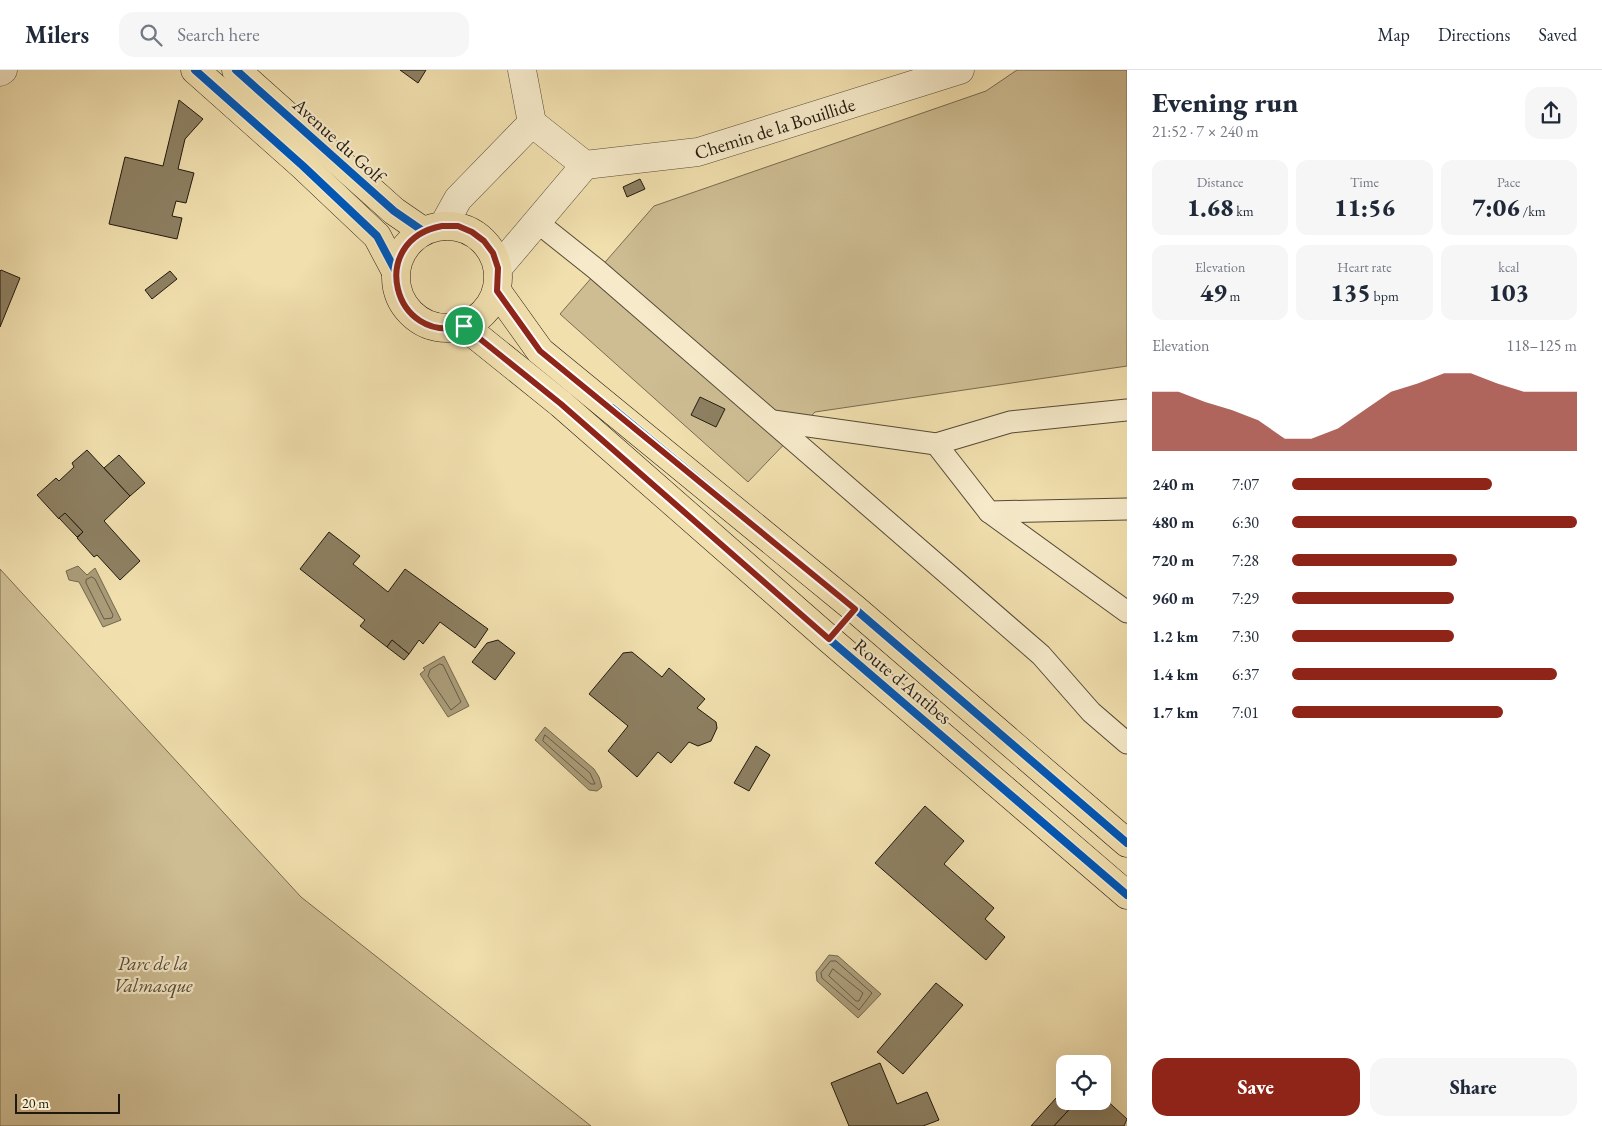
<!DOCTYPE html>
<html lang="en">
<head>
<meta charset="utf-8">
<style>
  :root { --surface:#fff; --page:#f6f6f7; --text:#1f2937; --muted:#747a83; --line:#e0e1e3; --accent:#8f2418 }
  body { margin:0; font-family:"EB Garamond",serif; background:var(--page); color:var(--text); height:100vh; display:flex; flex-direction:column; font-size:19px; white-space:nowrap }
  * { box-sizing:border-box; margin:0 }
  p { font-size:16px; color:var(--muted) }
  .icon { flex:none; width:28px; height:28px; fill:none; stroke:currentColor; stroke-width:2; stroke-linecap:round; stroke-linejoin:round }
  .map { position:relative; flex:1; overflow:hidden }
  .side { display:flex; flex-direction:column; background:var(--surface); width:475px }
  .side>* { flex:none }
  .fabs { position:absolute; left:1056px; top:985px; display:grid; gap:10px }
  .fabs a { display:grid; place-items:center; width:55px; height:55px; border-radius:10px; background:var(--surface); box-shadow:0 5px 20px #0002; font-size:25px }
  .scale { position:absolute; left:15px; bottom:12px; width:105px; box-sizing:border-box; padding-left:5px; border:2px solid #21190f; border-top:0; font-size:14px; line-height:18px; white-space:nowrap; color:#21190f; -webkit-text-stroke:4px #f6eaca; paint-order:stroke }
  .pin { position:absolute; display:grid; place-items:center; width:42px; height:42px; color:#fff; margin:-21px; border:2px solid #fff; border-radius:50%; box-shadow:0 1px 5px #0007 }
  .round { display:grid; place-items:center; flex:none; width:52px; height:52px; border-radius:15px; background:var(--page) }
  .overview { display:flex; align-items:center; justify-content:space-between; height:85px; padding:0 25px }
  h1 { font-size:28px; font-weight:800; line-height:38px }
  .stats { display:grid; grid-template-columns:repeat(3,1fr); gap:8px; height:85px; padding:5px 25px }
  .stats div { display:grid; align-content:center; border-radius:12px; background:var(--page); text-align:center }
  .stats b { font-size:25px; font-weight:800 }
  .stats small { font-size:14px; font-weight:400 }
  .stats p { font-size:14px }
  .chart { height:140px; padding:10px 25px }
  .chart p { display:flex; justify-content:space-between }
  .chart svg { width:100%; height:90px; margin-top:5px; fill:var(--accent); opacity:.7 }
  .action { display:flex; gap:10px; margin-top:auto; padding:10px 25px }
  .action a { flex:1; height:58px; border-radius:15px; background:var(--accent); color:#fff; font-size:20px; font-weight:800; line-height:58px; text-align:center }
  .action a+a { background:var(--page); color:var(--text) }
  ul { padding:0 25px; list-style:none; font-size:16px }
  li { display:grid; grid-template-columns:80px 60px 1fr; align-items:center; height:38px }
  li i { height:12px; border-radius:6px; background:var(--accent) }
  header { display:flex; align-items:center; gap:30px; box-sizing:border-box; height:70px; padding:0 25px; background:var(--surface); border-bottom:1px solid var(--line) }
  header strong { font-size:24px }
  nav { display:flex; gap:28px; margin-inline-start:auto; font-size:18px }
  .search { width:350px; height:45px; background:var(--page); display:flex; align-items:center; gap:12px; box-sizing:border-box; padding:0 18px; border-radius:15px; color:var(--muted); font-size:19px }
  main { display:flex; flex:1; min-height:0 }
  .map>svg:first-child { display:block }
  .green { fill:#cebd93; stroke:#786b51 }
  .water { fill:#aa9c78; stroke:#73684e }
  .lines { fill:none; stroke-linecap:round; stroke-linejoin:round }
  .shore { stroke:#665a44; stroke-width:1 }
  .building { fill:#8d8062; stroke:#21190f }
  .service-casing { stroke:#554a37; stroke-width:23 }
  .minor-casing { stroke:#554a37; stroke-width:29 }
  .primary-casing { stroke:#21190f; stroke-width:29 }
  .service { stroke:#f6eaca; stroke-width:21 }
  .minor { stroke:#f6eaca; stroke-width:28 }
  .primary { stroke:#f1dfae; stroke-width:28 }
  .cycleway-casing { stroke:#f6eaca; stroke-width:11 }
  .cycleway { stroke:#0057b8; stroke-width:8 }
  .route-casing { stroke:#fff; stroke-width:10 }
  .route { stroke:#8f2418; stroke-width:6 }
  .labels { text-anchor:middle; stroke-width:4.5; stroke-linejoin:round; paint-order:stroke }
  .street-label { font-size:19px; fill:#21190f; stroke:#f6eaca }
  .park-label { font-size:19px; font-style:italic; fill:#554a37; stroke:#f6eaca }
</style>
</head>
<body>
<header>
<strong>Milers</strong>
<div class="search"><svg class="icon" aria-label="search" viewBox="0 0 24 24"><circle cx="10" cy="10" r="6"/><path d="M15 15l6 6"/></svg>Search here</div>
<nav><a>Map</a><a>Directions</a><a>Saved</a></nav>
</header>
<main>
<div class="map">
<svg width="1127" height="1056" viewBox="0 0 1127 1056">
  <rect width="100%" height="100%" fill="#f1dfae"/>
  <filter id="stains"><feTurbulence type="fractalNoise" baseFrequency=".004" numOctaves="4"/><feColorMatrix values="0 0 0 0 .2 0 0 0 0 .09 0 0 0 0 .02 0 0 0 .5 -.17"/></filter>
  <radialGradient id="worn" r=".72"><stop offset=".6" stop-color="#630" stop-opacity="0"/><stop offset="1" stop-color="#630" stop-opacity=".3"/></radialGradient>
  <!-- green -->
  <g class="green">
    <path d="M1017,0H1127V296L815,342L748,412L560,244L654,136L986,21Z"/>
    <path d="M0,499L301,827L591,1056H0Z"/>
  </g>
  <!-- water -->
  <g class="water">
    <path d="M78,496L87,505L95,498L121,550L103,557L79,512L69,510L66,501Z"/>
    <path d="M444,586L469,636L448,647L420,604L425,600L423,598Z"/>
    <path d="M545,657L594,699L599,707L602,717L597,721L589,720L535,670Z"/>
    <path d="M829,885L838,886L881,924L858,948L817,911L816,902Z"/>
  </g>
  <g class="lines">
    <!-- shore -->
    <g class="shore">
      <path d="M92,507L95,509L113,545L112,548L104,549L86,513V510Z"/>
      <path d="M440,594L443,595L461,632L451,640L428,606L430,600Z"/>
      <path d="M545,665L590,703L595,714H591L543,671Z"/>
      <path d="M831,891H836L872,923L859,940L822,908L821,903Z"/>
      <path d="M833,899L863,923L859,931H856L829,906Z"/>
    </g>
  </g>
  <!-- building -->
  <g class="building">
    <path d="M400,0H426L418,13Z"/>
    <path d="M179,30L203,49L185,69L178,99L194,103L186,133L176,131L172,146L182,148L177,169L109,154L125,87L163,96Z"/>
    <path d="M640,109L645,119L627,127L623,117Z"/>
    <path d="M1,200L20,208L0,257V201Z"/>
    <path d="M170,201L177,209L152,229L145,220Z"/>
    <path d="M700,327L725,339L716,357L691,345Z"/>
    <path d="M87,380L130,426L104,451L140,491L120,510L97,485L94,487L77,468L83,462L65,443L59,449L37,425L56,408L59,411L74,397L72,393Z"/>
    <path d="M119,385L145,413L130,426L104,398Z"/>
    <path d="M65,443L83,462L77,467L59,448Z"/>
    <path d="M329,462L360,486L353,494L388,522L405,499L488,559L475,578L440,552L423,574L419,570L409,584L392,570L387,577L360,556L365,550L300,499Z"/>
    <path d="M392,570L409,584L404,590L387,577Z"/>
    <path d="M498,570L515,583L495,610L472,592L487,573Z"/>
    <path d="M632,582L662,607L669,598L705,629L697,638L716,652L717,658L711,671L698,676L689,672L671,693L658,682L637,707L608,681L628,656L589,624L620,587L623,583Z"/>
    <path d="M756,676L770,685L749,721L734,713Z"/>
    <path d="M925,736L964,771L944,794L994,838L985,849L1005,867L986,890L875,793Z"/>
    <path d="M936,913L963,935L903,1004L877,982Z"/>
    <path d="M880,993L897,1034L927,1022L939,1050L923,1056H849L831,1013Z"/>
    <path d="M1065,1018V1031H1077L1054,1056H1031Z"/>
    <path d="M1102,1026L1127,1049L1124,1056H1054L1077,1031H1102Z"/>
  </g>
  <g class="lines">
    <!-- service casing -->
    <g class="service-casing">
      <g id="service">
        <path d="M537,152L596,199L1041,585L1091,642L1127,673"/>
        <path d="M773,351L936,374L1010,352L1127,340"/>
        <path d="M936,374L989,442L1127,439"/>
        <path d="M989,442L1127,542"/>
      </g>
    </g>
    <!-- minor casing -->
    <g class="minor-casing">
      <g id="minor">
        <path d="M522,0L532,53"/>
        <path d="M0,2L3,0"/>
        <path id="s1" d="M585,95L698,82L960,0"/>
        <path d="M443,156L458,129L532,53L585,95L498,198"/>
      </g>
    </g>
    <!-- primary casing -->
    <g class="primary-casing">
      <g id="primary">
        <path d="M195,0L303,96L377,166L395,200"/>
        <path d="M236,0L394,141L423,161"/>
        <circle cx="447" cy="207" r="51"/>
        <path d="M497,221L540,281L855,539L1127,773"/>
        <path d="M464,256L561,334L829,569L1127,825"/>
      </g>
    </g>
    <!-- service -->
    <use href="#service" class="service"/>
    <!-- minor -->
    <use href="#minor" class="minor"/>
    <!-- primary -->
    <use href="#primary" class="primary"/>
    <!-- cycleway casing -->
    <g class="cycleway-casing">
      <g id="cycleway">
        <path d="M195,0L303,96L377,166L395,200"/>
        <path d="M236,0L394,141L423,161"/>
        <path d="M612,338L855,539L1127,773"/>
        <path d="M592,361L829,569L1127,825"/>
      </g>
    </g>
    <!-- cycleway -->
    <use href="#cycleway" class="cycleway"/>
  </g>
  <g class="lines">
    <!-- route casing -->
    <g class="route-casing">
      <path id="route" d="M442,156H458L472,162L484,171L493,183L498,198L497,221L540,281L855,539L829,569L561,334L464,256C393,276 366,170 442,156Z"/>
    </g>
    <!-- route -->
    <use href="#route" class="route"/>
  </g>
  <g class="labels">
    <!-- street labels -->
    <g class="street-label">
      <text dy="7" stroke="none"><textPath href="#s1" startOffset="194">Chemin de la Bouillide</textPath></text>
      <text transform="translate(339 70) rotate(42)" y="7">Avenue du Golf</text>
      <text transform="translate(903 611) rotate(40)" y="7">Route d'Antibes</text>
    </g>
    <!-- park labels -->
    <g class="park-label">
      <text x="153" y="900">Parc de la<tspan x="153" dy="22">Valmasque</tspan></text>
    </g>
  </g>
  <rect width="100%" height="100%" filter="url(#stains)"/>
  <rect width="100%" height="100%" fill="url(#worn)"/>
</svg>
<div class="fabs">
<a><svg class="icon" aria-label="locate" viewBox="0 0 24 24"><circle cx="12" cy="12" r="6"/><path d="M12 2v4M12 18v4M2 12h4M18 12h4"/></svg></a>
</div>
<div class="scale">20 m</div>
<div class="pin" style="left:464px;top:256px;background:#1e9e55"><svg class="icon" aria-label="arrive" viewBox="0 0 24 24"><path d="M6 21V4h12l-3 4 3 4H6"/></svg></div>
</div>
<section class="side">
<div class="overview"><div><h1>Evening run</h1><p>21:52 · 7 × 240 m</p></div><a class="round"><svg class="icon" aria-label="share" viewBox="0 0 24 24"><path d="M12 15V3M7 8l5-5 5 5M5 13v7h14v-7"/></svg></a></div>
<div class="stats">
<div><p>Distance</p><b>1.68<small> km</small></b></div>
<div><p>Time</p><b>11:56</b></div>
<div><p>Pace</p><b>7:06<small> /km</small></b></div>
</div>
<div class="stats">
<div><p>Elevation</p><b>49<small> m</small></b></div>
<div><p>Heart rate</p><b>135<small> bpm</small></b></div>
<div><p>kcal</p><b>103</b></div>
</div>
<div class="chart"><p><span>Elevation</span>118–125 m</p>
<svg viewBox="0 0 160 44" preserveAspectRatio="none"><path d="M0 44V15L10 15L20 20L30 24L40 29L50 38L60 38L70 33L80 24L90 15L100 11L110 6L120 6L130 11L140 15L150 15L160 15V44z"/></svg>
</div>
<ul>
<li><b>240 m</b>7:07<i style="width:70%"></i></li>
<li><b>480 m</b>6:30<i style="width:100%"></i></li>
<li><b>720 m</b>7:28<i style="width:58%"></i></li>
<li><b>960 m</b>7:29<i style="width:57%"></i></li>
<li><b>1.2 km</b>7:30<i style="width:57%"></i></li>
<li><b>1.4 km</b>6:37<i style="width:93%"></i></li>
<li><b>1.7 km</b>7:01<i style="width:74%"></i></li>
</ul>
<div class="action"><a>Save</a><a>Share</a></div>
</section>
</main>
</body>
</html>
